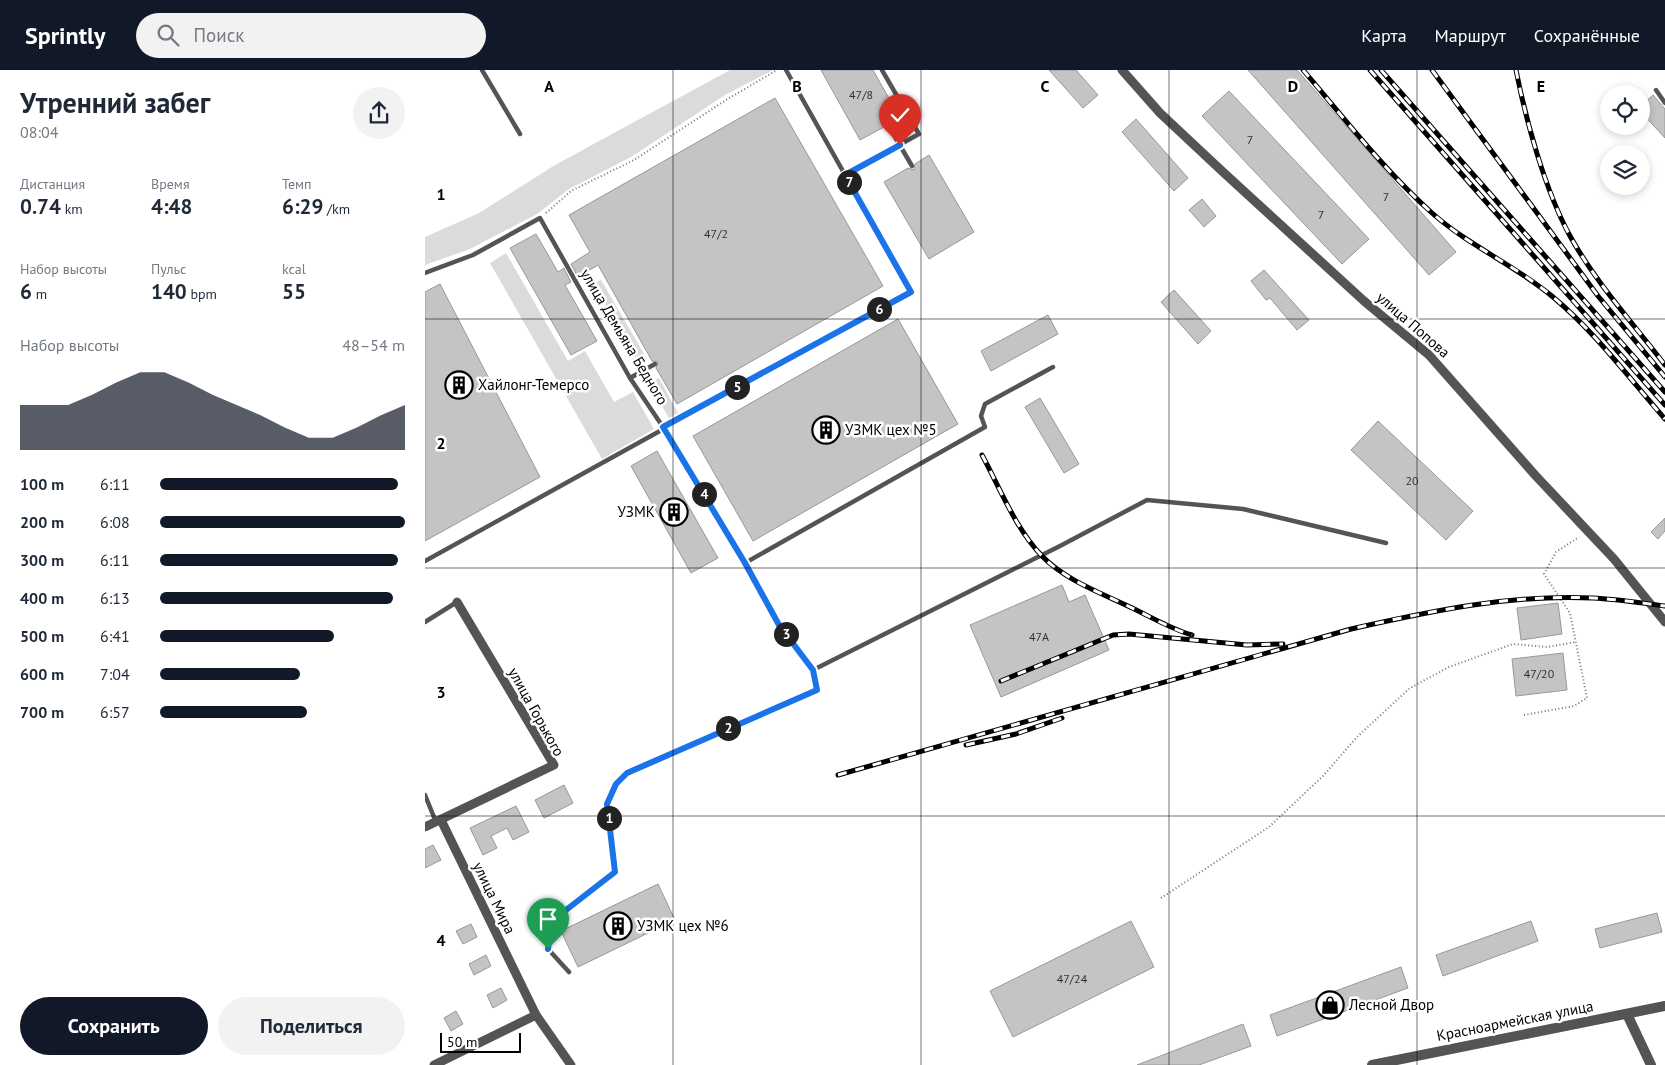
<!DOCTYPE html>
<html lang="ru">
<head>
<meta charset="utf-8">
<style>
  :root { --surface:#fff; --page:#f2f2f3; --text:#1f2937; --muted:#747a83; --accent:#111827 }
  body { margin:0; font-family:"PT Sans",sans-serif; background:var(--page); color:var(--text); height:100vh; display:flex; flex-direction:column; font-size:19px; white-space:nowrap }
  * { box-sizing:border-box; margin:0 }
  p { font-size:16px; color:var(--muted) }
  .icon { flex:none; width:28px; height:28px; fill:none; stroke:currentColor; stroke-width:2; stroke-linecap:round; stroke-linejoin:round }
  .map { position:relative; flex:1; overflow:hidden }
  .drawer { display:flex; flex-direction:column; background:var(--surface); width:425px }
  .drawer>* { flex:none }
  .controls { position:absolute; left:1175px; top:15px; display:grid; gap:10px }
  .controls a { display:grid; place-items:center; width:50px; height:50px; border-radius:50%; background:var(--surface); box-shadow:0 2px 8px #0003; font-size:25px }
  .scale { position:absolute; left:15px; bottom:12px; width:81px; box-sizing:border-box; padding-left:5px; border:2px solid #000; border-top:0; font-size:14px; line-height:18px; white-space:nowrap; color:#000; -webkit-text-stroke:4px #fff; paint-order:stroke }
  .pin { position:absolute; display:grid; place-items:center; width:42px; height:42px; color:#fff; margin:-51px -21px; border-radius:50% 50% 50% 0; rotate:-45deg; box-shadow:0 0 5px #0007 }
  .pin .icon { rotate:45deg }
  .km { position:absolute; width:25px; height:25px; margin:-12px; border-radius:50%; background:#222; color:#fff; font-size:14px; line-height:25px; text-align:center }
  .round { display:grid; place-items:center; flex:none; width:52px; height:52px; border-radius:26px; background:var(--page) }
  .overview { display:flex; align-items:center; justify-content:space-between; height:85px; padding:0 20px }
  h1 { font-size:28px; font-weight:700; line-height:38px }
  .metrics { display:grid; grid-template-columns:repeat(3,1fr); gap:8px; height:85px; padding:5px 20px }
  .metrics div { display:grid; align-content:center }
  .metrics b { font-size:21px; font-weight:700 }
  .metrics small { font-size:14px; font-weight:400 }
  .metrics p { font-size:14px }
  .chart { height:140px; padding:10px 20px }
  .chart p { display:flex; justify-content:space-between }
  .chart svg { width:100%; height:90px; margin-top:5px; fill:var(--accent); opacity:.7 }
  .action { display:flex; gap:10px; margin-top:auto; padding:10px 20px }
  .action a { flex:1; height:58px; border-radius:30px; background:var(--accent); color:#fff; font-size:20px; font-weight:700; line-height:58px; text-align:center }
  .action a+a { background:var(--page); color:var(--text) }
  ul { padding:0 20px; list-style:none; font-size:16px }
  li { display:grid; grid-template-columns:80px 60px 1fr; align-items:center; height:38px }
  li i { height:12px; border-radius:6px; background:var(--accent) }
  header { display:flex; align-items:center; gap:30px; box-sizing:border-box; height:70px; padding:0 25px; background:var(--accent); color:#fff }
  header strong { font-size:24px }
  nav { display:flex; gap:28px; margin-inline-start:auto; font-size:18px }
  .search { width:350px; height:45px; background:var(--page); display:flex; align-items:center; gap:12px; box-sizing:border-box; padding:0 18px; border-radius:28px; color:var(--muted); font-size:19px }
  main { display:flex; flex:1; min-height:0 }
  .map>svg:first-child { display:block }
  .green { fill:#dbdbdb }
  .building { fill:#c4c4c4; stroke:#989898 }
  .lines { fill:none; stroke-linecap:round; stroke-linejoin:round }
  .path { stroke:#767676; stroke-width:2; stroke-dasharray:1 2.5; stroke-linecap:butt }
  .service { stroke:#545454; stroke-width:4.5 }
  .minor { stroke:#545454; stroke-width:9 }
  .tertiary { stroke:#545454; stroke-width:10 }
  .rail-casing { stroke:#000; stroke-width:5 }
  .rail { stroke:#fff; stroke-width:3; stroke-dasharray:9; stroke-linecap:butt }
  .route-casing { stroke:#fff; stroke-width:10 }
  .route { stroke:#1a73e8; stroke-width:6 }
  .grid { fill:none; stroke:#000; stroke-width:1; stroke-opacity:0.55 }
  .labels { text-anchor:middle; stroke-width:5; stroke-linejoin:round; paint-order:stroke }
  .number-label { font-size:12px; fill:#313131 }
  .street-label { font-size:15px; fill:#000; stroke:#fff }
  .poi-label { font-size:15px; fill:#000; stroke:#fff; text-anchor:start }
  .grid-label { font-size:16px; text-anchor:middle; font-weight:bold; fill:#000; stroke:#fff; stroke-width:5; stroke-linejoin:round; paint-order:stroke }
</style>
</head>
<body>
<header>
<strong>Sprintly</strong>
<div class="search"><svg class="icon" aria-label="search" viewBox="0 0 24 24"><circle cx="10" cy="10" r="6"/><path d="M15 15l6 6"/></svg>Поиск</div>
<nav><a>Карта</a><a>Маршрут</a><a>Сохранённые</a></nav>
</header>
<main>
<section class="drawer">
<div class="overview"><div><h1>Утренний забег</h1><p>08:04</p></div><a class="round"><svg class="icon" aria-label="share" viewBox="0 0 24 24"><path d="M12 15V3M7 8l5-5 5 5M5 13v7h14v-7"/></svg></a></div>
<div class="metrics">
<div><p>Дистанция</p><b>0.74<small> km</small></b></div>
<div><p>Время</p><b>4:48</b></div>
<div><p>Темп</p><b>6:29<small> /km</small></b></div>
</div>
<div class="metrics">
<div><p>Набор высоты</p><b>6<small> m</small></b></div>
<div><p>Пульс</p><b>140<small> bpm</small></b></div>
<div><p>kcal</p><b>55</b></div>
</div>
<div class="chart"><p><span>Набор высоты</span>48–54 m</p>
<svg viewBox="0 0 160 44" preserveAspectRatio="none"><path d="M0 44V22L10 22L20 22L30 17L40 11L50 6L60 6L70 11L80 17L90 22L100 27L110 33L120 38L130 38L140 33L150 27L160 22V44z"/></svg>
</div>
<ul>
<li><b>100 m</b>6:11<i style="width:97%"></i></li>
<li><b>200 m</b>6:08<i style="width:100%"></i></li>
<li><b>300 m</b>6:11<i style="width:97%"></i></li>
<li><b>400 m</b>6:13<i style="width:95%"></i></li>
<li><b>500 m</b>6:41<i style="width:71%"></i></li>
<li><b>600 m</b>7:04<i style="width:57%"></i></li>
<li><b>700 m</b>6:57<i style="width:60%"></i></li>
</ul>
<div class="action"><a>Сохранить</a><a>Поделиться</a></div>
</section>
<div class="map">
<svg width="1240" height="995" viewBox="0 0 1240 995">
  <rect width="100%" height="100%" fill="#fff"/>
  <!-- green -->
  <g class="green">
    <path d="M305,0H348L300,25L206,87L144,119L112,144L45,179L0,195V167L54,143L130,95Z"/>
    <path d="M81,183L143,291L160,281L189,332L208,322L229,359L177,389L65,193Z"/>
    <path d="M176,210L222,289L214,293L168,214Z"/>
    <path d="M234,308L254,345L245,350L224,313Z"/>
  </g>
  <!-- building -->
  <g class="building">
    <path d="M396,0H448L475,48L466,53L461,51L459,57L435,70Z"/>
    <path d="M624,0H651L673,25L658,38Z"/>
    <path d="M823,0H872L1031,182L1004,205Z"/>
    <path d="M804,21L944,169L917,194L777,46Z"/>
    <path d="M1228,25L1240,39V68L1216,42V36Z"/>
    <path d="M350,28L458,216L252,334L231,298L233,292L227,291L173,195L153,207L146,194L165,182L144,145Z"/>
    <path d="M711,49L763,108L749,121L697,62Z"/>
    <path d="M504,85L549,162L504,189L459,112L483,98L489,100L490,94Z"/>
    <path d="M777,129L791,146L779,157L764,140Z"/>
    <path d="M111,164L133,202L139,198L146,212L140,215L172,271L146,285L85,178Z"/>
    <path d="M839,200L884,250L872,260L845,228L841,230L826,211Z"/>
    <path d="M15,214L115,407L0,471V222Z"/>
    <path d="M749,220L786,261L773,274L736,232Z"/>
    <path d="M623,245L633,264L566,301L556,281Z"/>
    <path d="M473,249L533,354L328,471L268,366Z"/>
    <path d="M615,328L654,394L639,403L600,337Z"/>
    <path d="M953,351L1048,441L1021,470L926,380Z"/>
    <path d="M232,381L293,488L266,503L206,396Z"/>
    <path d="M1240,448V461L1233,469L1226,462Z"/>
    <path d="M637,515L644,532L660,525L684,580L576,627L545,555Z"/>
    <path d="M1133,533L1137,564L1096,570L1092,538Z"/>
    <path d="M1138,583L1142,620L1091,626L1087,589Z"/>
    <path d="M139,715L148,733L119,748L110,730Z"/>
    <path d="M91,736L104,762L88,770L82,758L66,766L72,778L58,785L45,758Z"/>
    <path d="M8,775L16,790L0,798V779Z"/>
    <path d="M233,814L250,850L153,897L136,861Z"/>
    <path d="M1232,843L1237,862L1175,878L1170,859Z"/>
    <path d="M706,851L729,897L588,967L565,921Z"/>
    <path d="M1106,851L1113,871L1018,906L1011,885Z"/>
    <path d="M46,854L52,867L38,874L31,861Z"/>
    <path d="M61,885L66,896L49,905L44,894Z"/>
    <path d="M976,897L983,918L852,966L845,945Z"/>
    <path d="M76,918L82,930L68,938L62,925Z"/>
    <path d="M31,941L38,954L26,961L19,948Z"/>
    <path d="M818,954L826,976L774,995H712Z"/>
  </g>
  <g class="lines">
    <!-- path -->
    <g class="path">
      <path d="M121,143L146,121L209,90L301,30L352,0"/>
      <path d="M1099,645L1149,636L1162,628L1145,543L1119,504L1131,482L1154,467"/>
      <path d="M736,828L844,757L898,706L932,667L985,618L1024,597L1088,574L1122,577L1151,572"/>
    </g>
    <!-- service -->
    <g class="service">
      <path d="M57,0L95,64"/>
      <path d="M1231,20L1240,33"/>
      <path d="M463,55L487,96"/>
      <path d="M420,105L494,64L457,0"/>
      <path d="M0,203L48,185L115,148L205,308L238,357L320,493L560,357L556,346L560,334L628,297"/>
      <path d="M205,308L230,294"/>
      <path d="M0,491L486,222L361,0"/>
      <path d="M320,493L354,555L388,600"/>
      <path d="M0,552L32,532"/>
      <path d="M0,725L11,752"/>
      <path d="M144,902L123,879L125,861L132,847L190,802L182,734L191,714L203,703L392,621L388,600L635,476L722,430L818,439L961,473"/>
    </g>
    <!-- minor -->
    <g class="minor">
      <path d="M697,0L735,43L798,102L939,231L1004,285L1110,405L1189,489L1240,552"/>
      <path d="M16,750L111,945L146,995"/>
      <path d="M0,757L129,695L32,532"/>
      <path d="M9,995L111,945"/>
    </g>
    <!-- tertiary -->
    <g class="tertiary">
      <path d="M1202,944L1226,995"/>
      <path d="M947,995L1240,936"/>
    </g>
    <!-- rail casing -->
    <g class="rail-casing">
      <g id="rail">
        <path d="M878,0C919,48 959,100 1007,143C1044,176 1090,195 1128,227C1170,262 1204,308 1240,349"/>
        <path d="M945,0L1240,335"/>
        <path d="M956,0L1240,322"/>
        <path d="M1007,0L1173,226L1240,307"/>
        <path d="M1091,0C1101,51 1120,120 1145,166C1171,213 1208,253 1240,295"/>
        <path d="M557,385C575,418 590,458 617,486C640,510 676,523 705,537C726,547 746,559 767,565"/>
        <path d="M576,611L688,565L704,564L822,575L858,574"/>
        <path d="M541,675L591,664L637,648"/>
        <path d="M413,705L926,559C1006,541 1086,524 1168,528C1192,529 1216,533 1240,536"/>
      </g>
    </g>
    <!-- rail -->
    <use href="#rail" class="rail"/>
  </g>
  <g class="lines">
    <!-- route casing -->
    <g class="route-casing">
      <path id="route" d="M123,879L125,861L132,847L190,802L182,734L191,714L202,703L392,620L388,600L354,555L320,493L238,357L486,222L420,105L475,75"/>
    </g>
    <!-- route -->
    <use href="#route" class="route"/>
  </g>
  <!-- grid -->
  <path class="grid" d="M248,0V995M496,0V995M744,0V995M992,0V995M0,249H1240M0,498H1240M0,746H1240"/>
  <!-- icons -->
  <defs>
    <g id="building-ring" transform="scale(1.4375)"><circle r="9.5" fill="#fff" stroke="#000" stroke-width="1.5"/><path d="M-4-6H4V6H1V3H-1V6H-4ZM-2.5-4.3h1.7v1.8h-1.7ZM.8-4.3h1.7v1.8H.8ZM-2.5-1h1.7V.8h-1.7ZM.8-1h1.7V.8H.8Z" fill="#000"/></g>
    <g id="shop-ring" transform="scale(1.4375)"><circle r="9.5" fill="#fff" stroke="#000" stroke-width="1.5"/><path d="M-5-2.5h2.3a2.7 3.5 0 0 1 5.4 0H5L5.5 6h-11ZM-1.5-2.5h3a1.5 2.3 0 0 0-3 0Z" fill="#000"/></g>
  </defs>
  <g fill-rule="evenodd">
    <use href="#building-ring" x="34" y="315"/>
    <use href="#building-ring" x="401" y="360"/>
    <use href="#building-ring" x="249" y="442"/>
    <use href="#building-ring" x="193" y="856"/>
    <use href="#shop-ring" x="905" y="935"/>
  </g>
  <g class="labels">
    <!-- number labels -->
    <g class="number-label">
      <text x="436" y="29">47/8</text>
      <text x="825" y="74">7</text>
      <text x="961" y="131">7</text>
      <text x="896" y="149">7</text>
      <text x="291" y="168">47/2</text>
      <text x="987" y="415">20</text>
      <text x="614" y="571">47А</text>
      <text x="1114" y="608">47/20</text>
      <text x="647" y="913">47/24</text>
    </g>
    <!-- street labels -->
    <g class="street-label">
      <text transform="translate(988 255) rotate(41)" y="5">улица Попова</text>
      <text transform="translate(199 267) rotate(59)" y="5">улица Демьяна Бедного</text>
      <text transform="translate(111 642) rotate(61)" y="5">улица Горького</text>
      <text transform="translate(69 828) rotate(64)" y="5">улица Мира</text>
      <text transform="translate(1090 951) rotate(-11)" y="5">Красноармейская улица</text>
    </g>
    <!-- poi labels -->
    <g class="poi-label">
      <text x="53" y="320">Хайлонг-Темерсо</text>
      <text x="420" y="365">УЗМК цех №5</text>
      <text x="230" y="447" text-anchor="end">УЗМК</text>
      <text x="212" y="861">УЗМК цех №6</text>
      <text x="924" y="940">Лесной Двор</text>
    </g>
  </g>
  <g class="grid-label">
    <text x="124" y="22">A</text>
    <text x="372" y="22">B</text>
    <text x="620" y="22">C</text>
    <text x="868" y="22">D</text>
    <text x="1116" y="22">E</text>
    <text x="16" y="130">1</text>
    <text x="16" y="379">2</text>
    <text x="16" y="628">3</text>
    <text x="16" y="876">4</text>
  </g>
</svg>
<div class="controls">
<a><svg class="icon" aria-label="locate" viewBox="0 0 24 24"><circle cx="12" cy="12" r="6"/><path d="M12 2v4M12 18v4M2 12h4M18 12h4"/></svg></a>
<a><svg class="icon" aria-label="layers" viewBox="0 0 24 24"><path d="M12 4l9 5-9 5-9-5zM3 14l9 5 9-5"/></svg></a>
</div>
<div class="scale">50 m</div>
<div class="pin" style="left:123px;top:879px;background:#1e9e55"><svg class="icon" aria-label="arrive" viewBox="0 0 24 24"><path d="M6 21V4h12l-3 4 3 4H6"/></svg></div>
<div class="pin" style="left:475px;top:75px;background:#d93025"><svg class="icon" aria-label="check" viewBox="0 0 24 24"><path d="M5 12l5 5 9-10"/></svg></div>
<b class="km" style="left:184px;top:748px">1</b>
<b class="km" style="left:303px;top:658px">2</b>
<b class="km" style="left:361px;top:564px">3</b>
<b class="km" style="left:279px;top:424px">4</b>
<b class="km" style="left:312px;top:317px">5</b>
<b class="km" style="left:454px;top:239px">6</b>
<b class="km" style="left:424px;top:112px">7</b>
</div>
</main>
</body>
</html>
